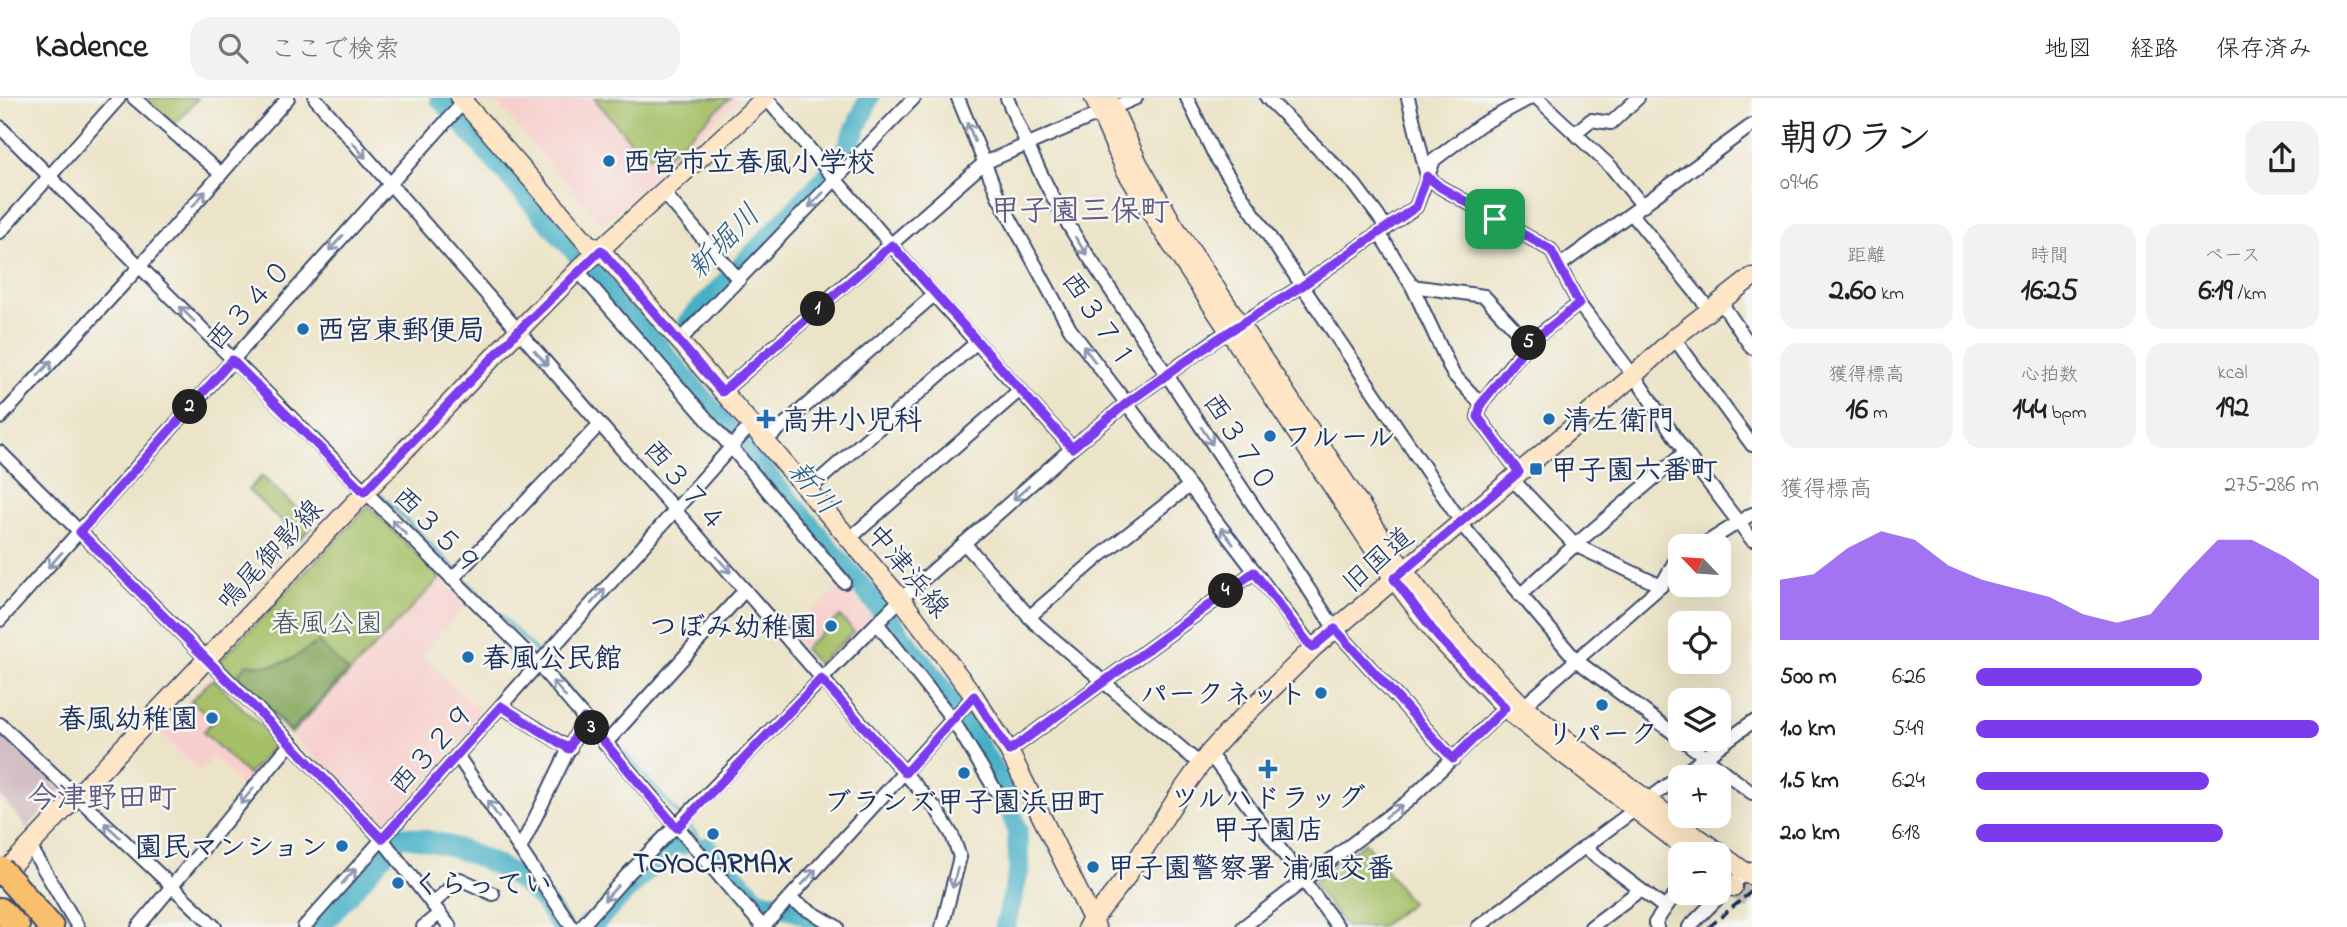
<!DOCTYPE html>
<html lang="ja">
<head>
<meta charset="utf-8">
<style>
  :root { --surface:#fff; --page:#f2f2f2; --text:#222; --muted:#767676; --line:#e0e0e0; --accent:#7c3aed }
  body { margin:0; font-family:"Indie Flower","Klee One",sans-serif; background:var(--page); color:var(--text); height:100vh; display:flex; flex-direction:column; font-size:26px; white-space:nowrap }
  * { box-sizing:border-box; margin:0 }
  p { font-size:23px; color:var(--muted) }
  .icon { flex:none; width:38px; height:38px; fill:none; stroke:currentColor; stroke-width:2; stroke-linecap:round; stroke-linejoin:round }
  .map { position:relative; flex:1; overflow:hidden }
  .drawer { display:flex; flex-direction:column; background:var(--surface); width:595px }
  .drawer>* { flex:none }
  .needle { width:46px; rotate:295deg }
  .fabs { position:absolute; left:1668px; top:436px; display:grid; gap:14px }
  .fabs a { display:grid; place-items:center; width:63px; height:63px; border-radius:14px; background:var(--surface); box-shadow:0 7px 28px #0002; font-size:35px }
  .pin { position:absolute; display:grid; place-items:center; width:60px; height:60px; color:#fff; margin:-30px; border-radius:14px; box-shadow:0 4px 10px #0006 }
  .km { position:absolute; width:35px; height:35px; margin:-18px; border-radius:50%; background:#222; color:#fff; font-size:19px; line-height:35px; text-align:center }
  .round { display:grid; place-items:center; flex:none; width:74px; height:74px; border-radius:21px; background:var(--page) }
  .overview { display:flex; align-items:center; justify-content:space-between; height:119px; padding:0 28px }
  h1 { font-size:38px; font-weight:700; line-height:52px }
  .figures { display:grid; grid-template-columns:repeat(3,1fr); gap:10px; height:119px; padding:7px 28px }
  .figures div { display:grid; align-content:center; border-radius:18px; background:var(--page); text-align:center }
  .figures b { font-size:30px; font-weight:700 }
  .figures small { font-size:19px; font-weight:400 }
  .figures p { font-size:19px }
  .chart { height:196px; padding:14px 28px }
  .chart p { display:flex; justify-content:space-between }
  .chart svg { width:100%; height:126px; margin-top:7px; fill:var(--accent); opacity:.7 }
  ul { padding:0 28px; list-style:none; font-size:23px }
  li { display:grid; grid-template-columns:112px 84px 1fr; align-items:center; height:52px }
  li i { height:18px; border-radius:9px; background:var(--accent) }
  header { display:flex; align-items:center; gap:42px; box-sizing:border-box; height:98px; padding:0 35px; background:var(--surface); border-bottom:2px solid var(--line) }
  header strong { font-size:33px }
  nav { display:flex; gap:38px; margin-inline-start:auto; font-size:24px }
  .search { width:490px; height:63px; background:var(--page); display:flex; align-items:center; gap:18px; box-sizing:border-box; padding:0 24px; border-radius:21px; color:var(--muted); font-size:26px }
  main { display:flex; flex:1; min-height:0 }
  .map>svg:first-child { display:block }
  .built { fill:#f7d0cd }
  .industrial { fill:#d2bec3 }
  .green { fill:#a5bf66; stroke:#607762; stroke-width:2 }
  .forest { fill:#84a65b; stroke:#506a5c; stroke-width:2 }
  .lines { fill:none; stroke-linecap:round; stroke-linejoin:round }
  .stream { stroke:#47b0c6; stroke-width:3.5 }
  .river { stroke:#47b0c6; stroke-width:21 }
  .secondary-tunnel { stroke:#c2c0b3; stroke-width:18; stroke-dasharray:18 9; stroke-linecap:butt }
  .street-casing { stroke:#3a4a6e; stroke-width:16 }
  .secondary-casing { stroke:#3a4a6e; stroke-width:21 }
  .highway-casing { stroke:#3a4a6e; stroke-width:28 }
  .street { stroke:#fff; stroke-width:12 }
  .secondary { stroke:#fde5c5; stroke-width:18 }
  .highway { stroke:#f9bf6d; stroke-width:24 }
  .rail { stroke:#1b2f5e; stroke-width:3.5; stroke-dasharray:10 5; stroke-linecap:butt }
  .highway-bridge-casing { stroke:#3a4a6e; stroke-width:28; stroke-linecap:butt }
  .highway-bridge { stroke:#f9bf6d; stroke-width:24 }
  .oneway { stroke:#8d97ae }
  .route-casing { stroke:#fff; stroke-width:14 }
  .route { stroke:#7c3aed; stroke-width:9 }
  .poi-dot { fill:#1f6fb2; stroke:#f6f6f2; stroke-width:2.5 }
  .labels { text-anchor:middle; stroke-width:5; stroke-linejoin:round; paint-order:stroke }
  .poi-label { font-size:28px; font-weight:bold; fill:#1b2f5e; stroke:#f6f6f2; text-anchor:start }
  .street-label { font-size:28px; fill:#1b2f5e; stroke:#f6f6f2 }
  .park-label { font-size:28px; fill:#445a60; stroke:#f6f6f2 }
  .neighbourhood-label { font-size:30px; font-weight:bold; fill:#625b84; stroke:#f6f6f2 }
  .water-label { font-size:30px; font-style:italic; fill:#2a5c82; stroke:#f6f6f2 }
</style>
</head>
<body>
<header>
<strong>Kadence</strong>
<div class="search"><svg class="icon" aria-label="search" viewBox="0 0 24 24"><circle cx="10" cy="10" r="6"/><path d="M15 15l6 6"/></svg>ここで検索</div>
<nav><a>地図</a><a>経路</a><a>保存済み</a></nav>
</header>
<main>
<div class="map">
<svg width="1752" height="829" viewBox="0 0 1752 829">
  <rect width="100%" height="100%" fill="#f6f6f2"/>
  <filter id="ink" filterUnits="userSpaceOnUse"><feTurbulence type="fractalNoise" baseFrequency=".0143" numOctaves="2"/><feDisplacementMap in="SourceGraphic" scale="14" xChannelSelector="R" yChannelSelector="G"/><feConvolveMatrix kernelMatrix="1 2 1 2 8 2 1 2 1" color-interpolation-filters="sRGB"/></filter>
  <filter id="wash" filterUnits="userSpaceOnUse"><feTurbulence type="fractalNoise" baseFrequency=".00686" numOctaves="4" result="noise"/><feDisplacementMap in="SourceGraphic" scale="28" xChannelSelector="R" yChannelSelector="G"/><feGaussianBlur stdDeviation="1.57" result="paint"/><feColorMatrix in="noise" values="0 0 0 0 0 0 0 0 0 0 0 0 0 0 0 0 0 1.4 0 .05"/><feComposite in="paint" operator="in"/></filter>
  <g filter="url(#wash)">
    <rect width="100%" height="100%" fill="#ece4c8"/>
    <!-- built -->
    <g class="built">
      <path d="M492,0H740L603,126Z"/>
      <path d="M440,480L467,507L421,557L484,617L387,725H379L291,636Z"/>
      <path d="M842,487L873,521L821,572L789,534Z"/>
      <path d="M211,578L279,645V650L244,690L213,660L199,674L158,634Z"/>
    </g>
    <!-- industrial -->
    <path class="industrial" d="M0,634L61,692L27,730L0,697Z"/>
    <!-- green -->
    <g class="green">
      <path d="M145,0H198L175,26Z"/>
      <path d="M594,0H730L666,59L643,58Z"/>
      <path d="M262,378L314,427L300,441L248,392Z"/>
      <path d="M369,408L440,480L291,636L220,563Z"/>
      <path d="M840,518L854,534L818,566L804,551Z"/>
      <path d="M214,582L277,644L248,677L203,634L214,622L191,603L209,584Z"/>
      <path d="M1365,744L1411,805L1380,829H1346L1312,785Z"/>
    </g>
    <!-- forest -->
    <path class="forest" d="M318,544L348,573L291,633L237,577L247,566C280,572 291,562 318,544Z"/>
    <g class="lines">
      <!-- stream -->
      <g class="stream">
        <path d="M381,397L456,472"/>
        <path d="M461,478L538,555"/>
        <path d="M548,567L606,633"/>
        <path d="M614,643L680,718"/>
        <path d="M685,723L701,742"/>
      </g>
      <!-- river -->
      <g class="river">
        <path d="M440,0L663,254L874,503L943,591L1001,683L1017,732L1019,772L1005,829"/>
        <path d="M688,224L842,62L869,0"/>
        <path d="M707,749L757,801L777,807"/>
        <path d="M787,810L795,812L824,829"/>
        <path d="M588,827L595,824L674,745L683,746"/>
        <path d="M320,829L400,738C447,743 505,764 539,798C548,807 555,819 562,829"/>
      </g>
    </g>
  </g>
  <g filter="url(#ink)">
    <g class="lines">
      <!-- secondary-tunnel -->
      <path class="secondary-tunnel" d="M1733,789L1752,802"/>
      <!-- street casing -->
      <g class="street-casing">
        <g id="street">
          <path d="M134,0L221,76"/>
          <path d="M315,0L937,712L952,737L960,759L942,829"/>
          <path d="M766,0L934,197L1072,350"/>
          <path d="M958,0L998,98L1070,231L1313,550"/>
          <path d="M1007,0C1027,49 1049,96 1077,141L1335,531L1453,661"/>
          <path d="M1187,0L1215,58L1467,433L1576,562L1680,640"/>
          <path d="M1267,0L1355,87L1387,130"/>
          <path d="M1408,0L1427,78"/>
          <path d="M1537,0L1612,70L1643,108"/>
          <path d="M0,29L538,566L763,829"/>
          <path d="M1575,35L1591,22L1611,25L1638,0"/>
          <path d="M1427,78L1440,89L1551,152L1579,206L1639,285L1685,354L1752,442"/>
          <path d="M663,94L739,182"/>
          <path d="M1632,116L1709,211"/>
          <path d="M0,134L119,0"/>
          <path d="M1379,135L1412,188L1453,276L1481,306L1478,319L1519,374"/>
          <path d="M1559,168L1752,27"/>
          <path d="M578,173L731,349L844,484"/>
          <path d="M1412,188L1484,198L1528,245"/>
          <path d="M1720,203L1752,250"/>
          <path d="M1674,240L1752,347"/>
          <path d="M678,244L914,0"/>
          <path d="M722,294L984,65L1136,0"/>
          <path d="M1481,306L1528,245L1579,206"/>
          <path d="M0,320L140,168L288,0"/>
          <path d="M764,344L934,197"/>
          <path d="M0,354L291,645L382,741L450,829"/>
          <path d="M1511,380L1575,447L1661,488"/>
          <path d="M807,393L977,244"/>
          <path d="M849,441L1020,292"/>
          <path d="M964,445L1036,526L1201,667"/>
          <path d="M1701,448L1752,416"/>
          <path d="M452,481L600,326"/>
          <path d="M1520,497L1575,447L1685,354"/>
          <path d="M1029,519L1100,458L1189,388"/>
          <path d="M0,522L467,0"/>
          <path d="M877,525L953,622L999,698"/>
          <path d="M501,608L570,651"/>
          <path d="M1518,613L1661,488L1674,465L1680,461"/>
          <path d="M0,626L215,829"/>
          <path d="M1680,640L1752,695"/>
          <path d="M605,646L745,492"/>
          <path d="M1009,653L1254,474"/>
          <path d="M1209,655L1338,829"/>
          <path d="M457,657L572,829"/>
          <path d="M30,748L78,829"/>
          <path d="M1584,749L1665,810"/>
          <path d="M520,751L584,620"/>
          <path d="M789,801L837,829"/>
          <path d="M432,806L460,781L493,796"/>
          <path d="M138,829L291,645"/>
          <path d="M304,829L750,328"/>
          <path d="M423,829L440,815"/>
          <path d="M581,829L628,776L901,501L1072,350L1127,305L1218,240L1302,188L1416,109L1434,62L1480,27L1530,0"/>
          <path d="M763,829L974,598"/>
          <path d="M1243,829L1408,703L1505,610"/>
          <path d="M1478,829L1752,624"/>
          <path d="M1591,829L1640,792"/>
          <path d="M1657,829L1655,825L1680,789"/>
          <path d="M1689,829L1731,787L1752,771"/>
        </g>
      </g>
      <!-- secondary casing -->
      <g class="secondary-casing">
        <g id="secondary">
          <path d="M460,0L588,146L601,152L901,501L974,598L1009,653L1096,829"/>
          <path d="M1094,0L1125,71L1162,132L1394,481L1438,539L1513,617L1693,756"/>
          <path d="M1108,0L1138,65L1173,126L1404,473L1449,531L1523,608L1558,636L1749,777"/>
          <path d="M1718,777L1733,789"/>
          <path d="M0,779L517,234L580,170L765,0"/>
          <path d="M1087,829L1124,782L1181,694L1209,655L1230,632L1313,550L1633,278L1674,240L1752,179"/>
        </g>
      </g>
      <!-- highway casing -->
      <g class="highway-casing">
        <g id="highway">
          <path d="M13,785L51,829"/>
          <path d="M0,812L17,829"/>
        </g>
      </g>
      <!-- street -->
      <use href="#street" class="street"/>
      <!-- secondary -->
      <use href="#secondary" class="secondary"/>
      <!-- highway -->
      <use href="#highway" class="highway"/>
      <!-- rail -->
      <path class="rail" d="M1709,829L1752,793"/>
      <!-- highway-bridge casing -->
      <g class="highway-bridge-casing">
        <path id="highway-bridge" d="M0,771L13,785"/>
      </g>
      <!-- highway-bridge -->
      <use href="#highway-bridge" class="highway-bridge"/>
    </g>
    <!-- one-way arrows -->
    <defs><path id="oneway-shaft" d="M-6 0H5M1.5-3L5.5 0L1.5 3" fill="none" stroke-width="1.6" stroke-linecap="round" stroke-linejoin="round" transform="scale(1.75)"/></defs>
    <g class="oneway">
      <use href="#oneway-shaft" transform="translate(971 34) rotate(-112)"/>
      <use href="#oneway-shaft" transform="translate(359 52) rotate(49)"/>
      <use href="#oneway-shaft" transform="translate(199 101) rotate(-49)"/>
      <use href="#oneway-shaft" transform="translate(816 102) rotate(134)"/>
      <use href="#oneway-shaft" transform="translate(336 145) rotate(132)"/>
      <use href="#oneway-shaft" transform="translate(1081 148) rotate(57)"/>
      <use href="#oneway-shaft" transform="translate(187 216) rotate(-135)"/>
      <use href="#oneway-shaft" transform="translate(1089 256) rotate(-127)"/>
      <use href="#oneway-shaft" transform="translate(541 260) rotate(48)"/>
      <use href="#oneway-shaft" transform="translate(45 270) rotate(-48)"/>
      <use href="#oneway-shaft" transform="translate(1207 338) rotate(57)"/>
      <use href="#oneway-shaft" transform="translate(1021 395) rotate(138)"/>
      <use href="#oneway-shaft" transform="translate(399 429) rotate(-135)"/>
      <use href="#oneway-shaft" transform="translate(1227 438) rotate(-127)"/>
      <use href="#oneway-shaft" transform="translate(55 462) rotate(132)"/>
      <use href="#oneway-shaft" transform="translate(724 467) rotate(49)"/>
      <use href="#oneway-shaft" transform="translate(598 498) rotate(-48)"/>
      <use href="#oneway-shaft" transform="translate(559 591) rotate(-130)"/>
      <use href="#oneway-shaft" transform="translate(247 698) rotate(130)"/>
      <use href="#oneway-shaft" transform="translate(493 711) rotate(-124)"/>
      <use href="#oneway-shaft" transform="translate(1394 713) rotate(-37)"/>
      <use href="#oneway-shaft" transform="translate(112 732) rotate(-137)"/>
      <use href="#oneway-shaft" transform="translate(349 778) rotate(-48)"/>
      <use href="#oneway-shaft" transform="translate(809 779) rotate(-47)"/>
      <use href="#oneway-shaft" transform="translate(955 780) rotate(104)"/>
      <use href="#oneway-shaft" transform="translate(611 795) rotate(132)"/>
    </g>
  </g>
  <g class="lines" filter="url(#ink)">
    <!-- route casing -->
    <g class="route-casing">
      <path id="route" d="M1427,78L1440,89L1551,152L1579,206L1528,246L1481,306L1478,319L1519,374L1394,481L1438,539L1505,610L1453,661L1335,531L1312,550L1254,474L1009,653L974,598L905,675L821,581L677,730L584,620L569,651L501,608L382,741L290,645L80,434L232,262L364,394L517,234L601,152L722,294L892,147L1072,350L1127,305L1219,240L1302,188L1416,109Z"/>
    </g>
    <!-- route -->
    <use href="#route" class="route"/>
  </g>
  <!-- markers -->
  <g class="poi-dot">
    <circle cx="609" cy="63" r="7"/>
    <circle cx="303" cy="231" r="7"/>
    <path d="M762.5 310.5h7v7h7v7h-7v7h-7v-7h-7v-7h7z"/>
    <circle cx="1549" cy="321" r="7"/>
    <circle cx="1270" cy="338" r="7"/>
    <rect x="1529" y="364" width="14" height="14" rx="3.5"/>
    <circle cx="831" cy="528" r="7"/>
    <circle cx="468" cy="559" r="7"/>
    <circle cx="1321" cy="595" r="7"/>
    <circle cx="1602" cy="607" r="7"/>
    <circle cx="212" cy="620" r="7"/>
    <path d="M1264.5 660.5h7v7h7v7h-7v7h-7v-7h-7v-7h7z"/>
    <circle cx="964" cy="675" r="7"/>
    <circle cx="713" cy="736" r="7"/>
    <circle cx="342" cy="748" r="7"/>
    <circle cx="1093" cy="769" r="7"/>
    <circle cx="398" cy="785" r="7"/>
  </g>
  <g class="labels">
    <!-- poi labels -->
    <g class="poi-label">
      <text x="623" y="73">西宮市立春風小学校</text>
      <text x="317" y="241">西宮東郵便局</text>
      <text x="782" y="331">高井小児科</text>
      <text x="1563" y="331">清左衛門</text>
      <text x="1284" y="348">フルール</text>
      <text x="1550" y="381">甲子園六番町</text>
      <text x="817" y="538" text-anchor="end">つぼみ幼稚園</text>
      <text x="482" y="569">春風公民館</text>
      <text x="1307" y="605" text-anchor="end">パークネット</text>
      <text x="198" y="630" text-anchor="end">春風幼稚園</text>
      <text x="1602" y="645" text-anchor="middle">リパーク</text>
      <text x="1268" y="709" text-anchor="middle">ツルハドラッグ<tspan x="1268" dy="32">甲子園店</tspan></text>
      <text x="964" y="713" text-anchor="middle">ブランズ甲子園浜田町</text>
      <text x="328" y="758" text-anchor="end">園民マンション</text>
      <text x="713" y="774" text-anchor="middle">TOYOCARMAX</text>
      <text x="1107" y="779">甲子園警察署 浦風交番</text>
      <text x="412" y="795">くらってい</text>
    </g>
    <!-- street labels -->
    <g class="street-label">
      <text transform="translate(248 206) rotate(-48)" y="10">西３４０</text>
      <text transform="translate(1100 222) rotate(56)" y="10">西３７１</text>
      <text transform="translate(1241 344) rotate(57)" y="10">西３７０</text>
      <text transform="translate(686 387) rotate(49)" y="10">西３７４</text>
      <text transform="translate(438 432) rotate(45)" y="10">西３５９</text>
      <text transform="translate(269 456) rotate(-47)" y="10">鳴尾御影線</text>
      <text transform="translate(1377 461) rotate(-41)" y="10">旧国道</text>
      <text transform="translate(909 472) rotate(50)" y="10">中津浜線</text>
      <text transform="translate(431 650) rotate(-48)" y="10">西３２９</text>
    </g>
    <!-- park labels -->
    <g class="park-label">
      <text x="327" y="534">春風公園</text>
    </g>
    <!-- neighbourhood labels -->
    <g class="neighbourhood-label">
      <text x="1080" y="122">甲子園三保町</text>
      <text x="102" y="709">今津野田町</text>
    </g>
    <!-- water labels -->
    <g class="water-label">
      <text transform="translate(723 143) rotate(-46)" y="10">新堀川</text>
      <text transform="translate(814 389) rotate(50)" y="10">新川</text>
    </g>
  </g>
</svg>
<div class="fabs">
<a><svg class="needle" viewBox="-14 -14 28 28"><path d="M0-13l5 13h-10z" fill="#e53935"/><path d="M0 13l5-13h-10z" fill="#767676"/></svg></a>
<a><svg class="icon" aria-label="locate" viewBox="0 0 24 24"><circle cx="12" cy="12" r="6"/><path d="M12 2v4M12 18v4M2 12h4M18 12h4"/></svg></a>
<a><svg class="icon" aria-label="layers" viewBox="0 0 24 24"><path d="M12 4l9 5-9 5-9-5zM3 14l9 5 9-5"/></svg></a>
<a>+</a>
<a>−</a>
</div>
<div class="pin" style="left:1495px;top:121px;background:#1e9e55"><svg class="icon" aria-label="arrive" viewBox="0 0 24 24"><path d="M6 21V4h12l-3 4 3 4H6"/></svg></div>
<b class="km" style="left:818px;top:211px">1</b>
<b class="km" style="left:190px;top:309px">2</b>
<b class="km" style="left:592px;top:630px">3</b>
<b class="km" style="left:1226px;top:493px">4</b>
<b class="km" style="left:1529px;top:245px">5</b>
</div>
<section class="drawer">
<div class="overview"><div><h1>朝のラン</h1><p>09:46</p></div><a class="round"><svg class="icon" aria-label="share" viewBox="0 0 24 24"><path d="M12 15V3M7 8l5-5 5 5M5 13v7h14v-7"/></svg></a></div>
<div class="figures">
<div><p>距離</p><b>2.60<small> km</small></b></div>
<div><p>時間</p><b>16:25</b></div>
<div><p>ペース</p><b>6:19<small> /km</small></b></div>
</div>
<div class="figures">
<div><p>獲得標高</p><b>16<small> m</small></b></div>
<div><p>心拍数</p><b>144<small> bpm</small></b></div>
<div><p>kcal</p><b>192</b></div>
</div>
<div class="chart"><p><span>獲得標高</span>275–286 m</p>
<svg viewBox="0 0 160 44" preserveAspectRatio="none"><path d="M0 44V23L10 21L20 12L30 6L40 9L50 18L60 23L70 26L80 29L90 35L100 38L110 35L120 21L130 9L140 9L150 15L160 23V44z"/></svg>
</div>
<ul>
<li><b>500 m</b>6:26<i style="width:66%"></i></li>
<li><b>1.0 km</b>5:49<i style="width:100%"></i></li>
<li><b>1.5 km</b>6:24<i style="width:68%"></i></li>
<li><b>2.0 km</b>6:18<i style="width:72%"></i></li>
</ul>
</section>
</main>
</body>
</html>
